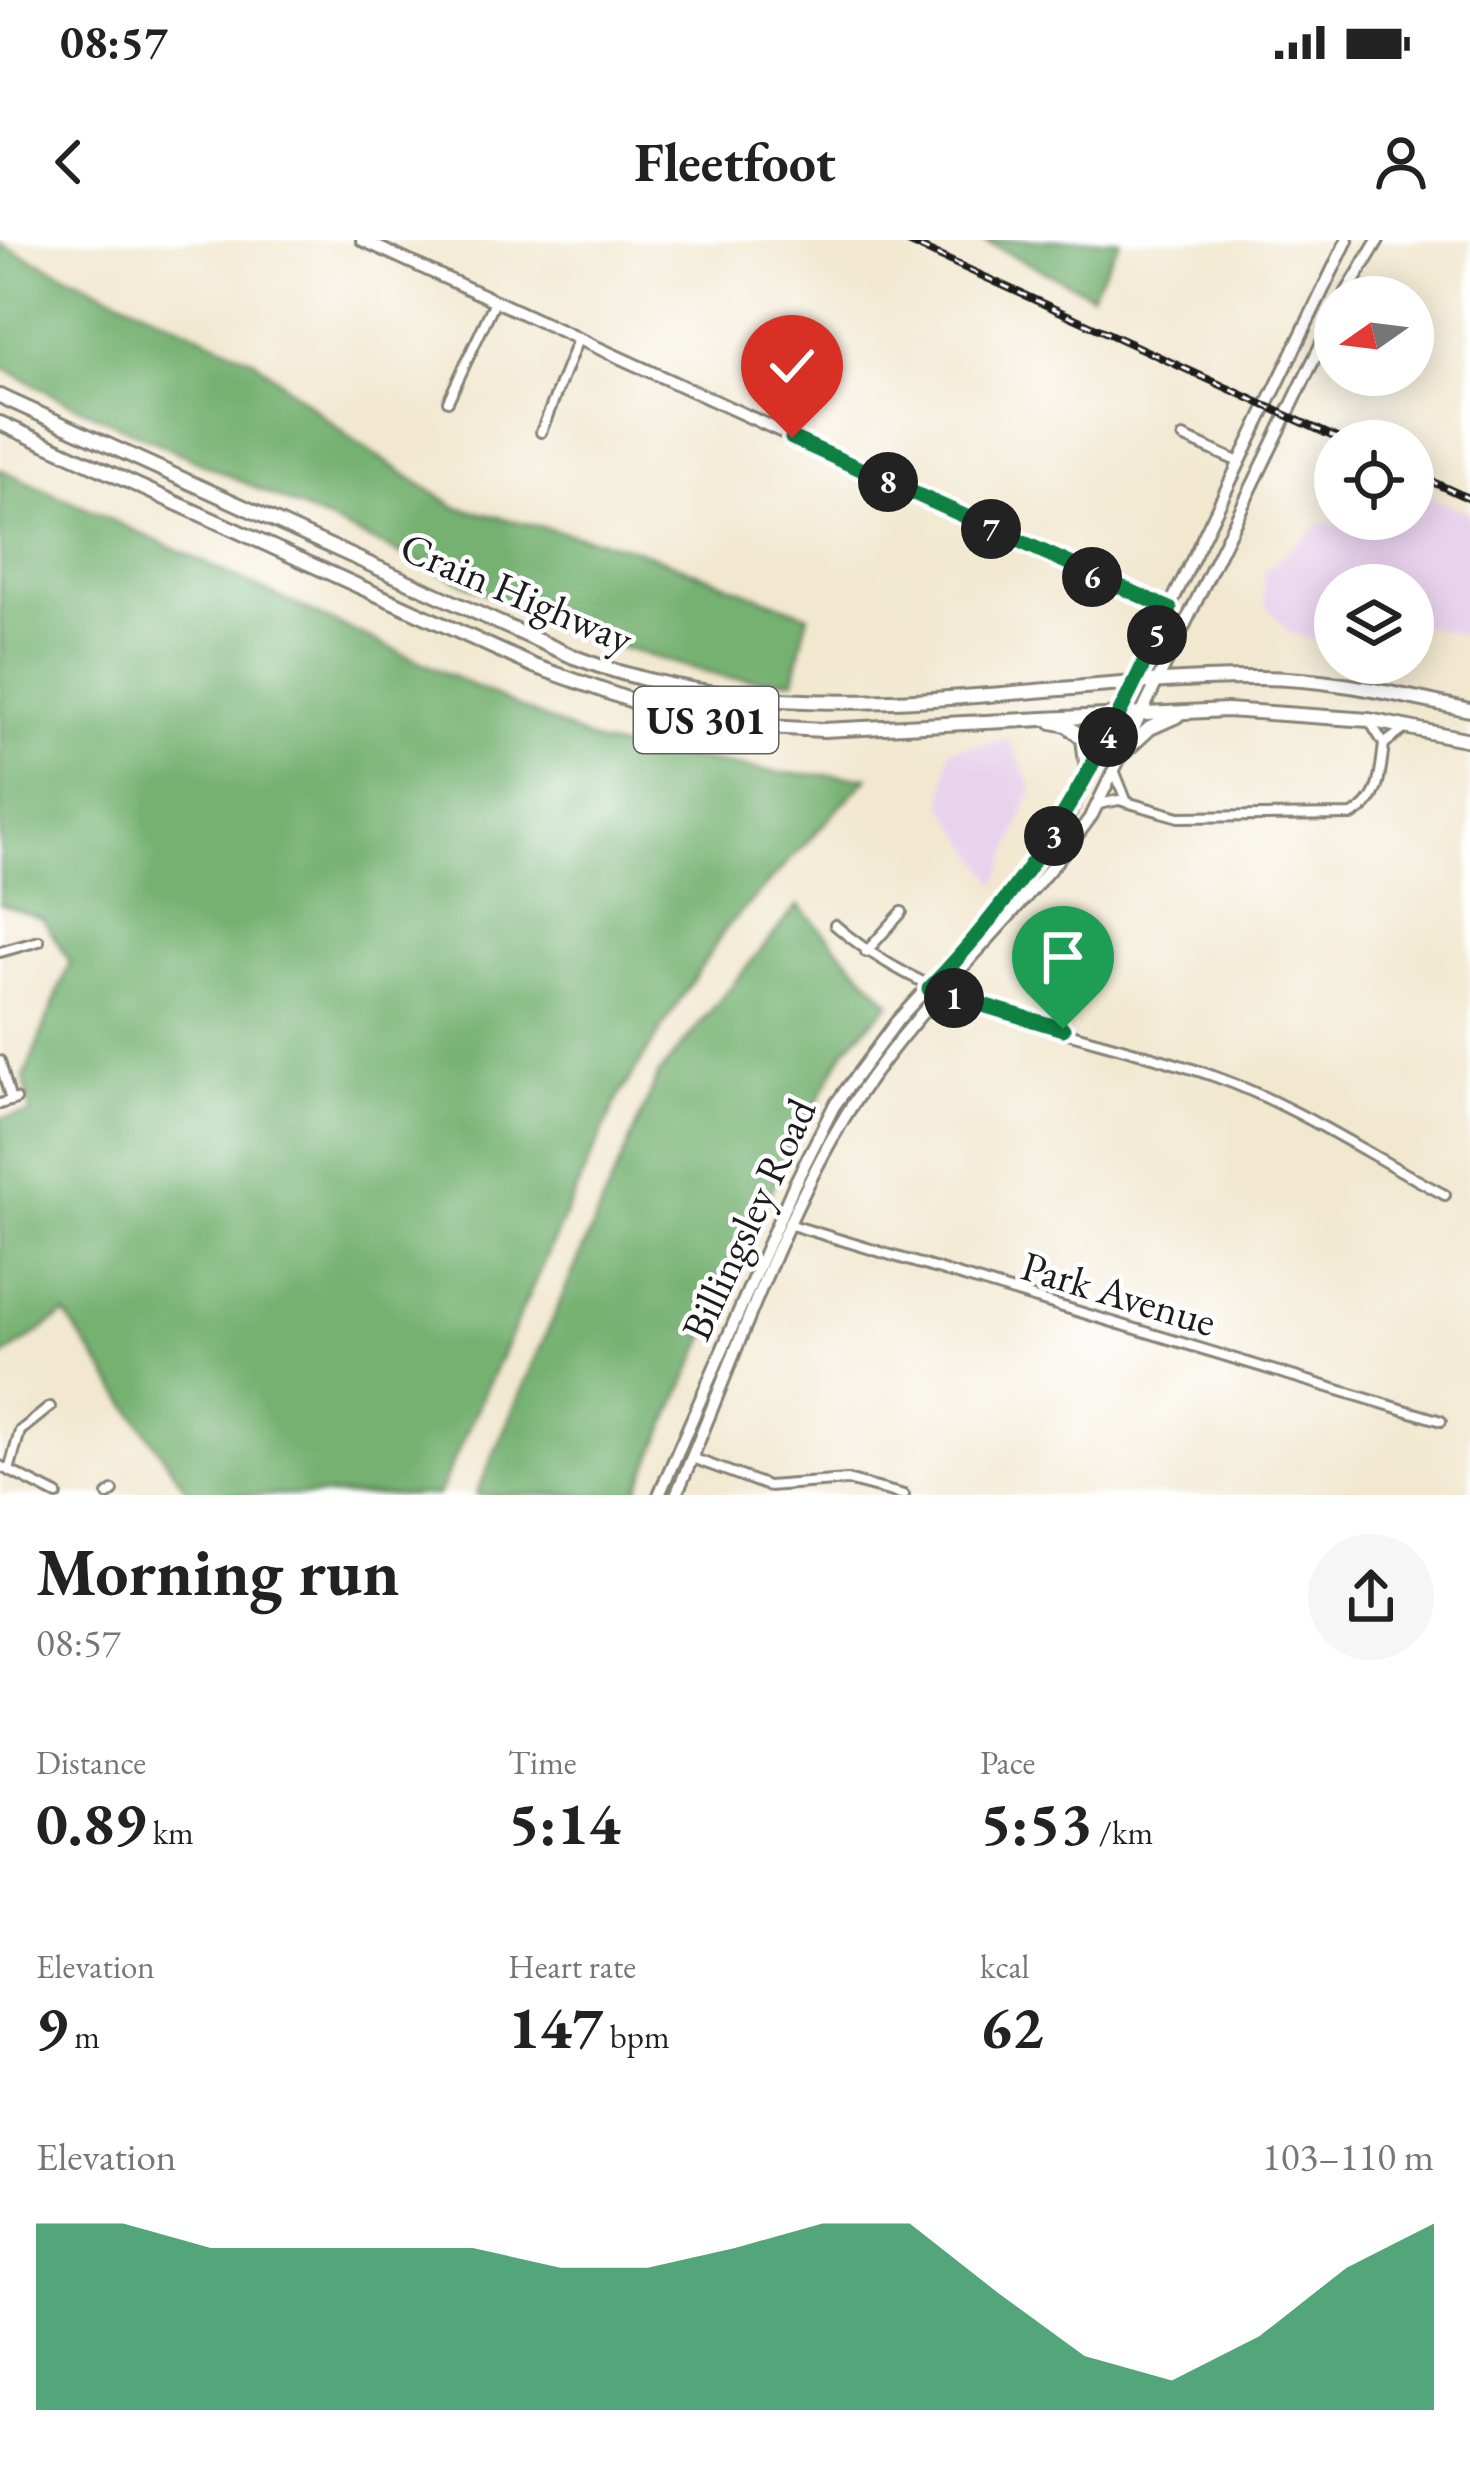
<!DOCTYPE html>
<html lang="en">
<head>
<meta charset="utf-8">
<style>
  :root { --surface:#fff; --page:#f6f6f6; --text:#222; --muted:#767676; --accent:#0b8043 }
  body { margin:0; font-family:"EB Garamond",serif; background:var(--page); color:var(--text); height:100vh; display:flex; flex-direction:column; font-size:45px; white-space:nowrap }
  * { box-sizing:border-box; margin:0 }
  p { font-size:39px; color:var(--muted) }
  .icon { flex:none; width:66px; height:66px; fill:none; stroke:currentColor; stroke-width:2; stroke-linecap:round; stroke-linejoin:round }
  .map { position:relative; height:1255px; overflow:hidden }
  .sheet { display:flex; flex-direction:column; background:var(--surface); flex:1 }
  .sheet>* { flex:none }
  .needle { width:78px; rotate:256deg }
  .tools { position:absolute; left:1314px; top:36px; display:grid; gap:24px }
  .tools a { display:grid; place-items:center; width:120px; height:120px; border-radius:50%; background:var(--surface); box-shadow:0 6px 30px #0003; font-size:60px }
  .pin { position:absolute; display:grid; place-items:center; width:102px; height:102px; color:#fff; margin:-123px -51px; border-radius:50% 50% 50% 0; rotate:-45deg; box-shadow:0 0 12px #0007 }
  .pin .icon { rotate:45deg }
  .km { position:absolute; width:60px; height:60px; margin:-30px; border-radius:50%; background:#222; color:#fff; font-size:33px; line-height:60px; text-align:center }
  .round { display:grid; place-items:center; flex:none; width:126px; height:126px; border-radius:63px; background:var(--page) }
  .headline { display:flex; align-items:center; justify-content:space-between; height:204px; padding:0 36px }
  h1 { font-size:66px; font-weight:700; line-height:90px }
  .figures { display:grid; grid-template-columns:repeat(3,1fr); gap:18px; height:204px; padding:12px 36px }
  .figures div { display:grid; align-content:center }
  .figures b { font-size:60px; font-weight:700 }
  .figures small { font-size:33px; font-weight:400 }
  .figures p { font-size:33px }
  .chart { height:336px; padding:24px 36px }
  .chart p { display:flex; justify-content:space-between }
  .chart svg { width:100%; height:216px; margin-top:12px; fill:var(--accent); opacity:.7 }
  .status { display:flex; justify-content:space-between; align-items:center; height:84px; padding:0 60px; background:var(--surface); direction:ltr }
  .status svg { height:33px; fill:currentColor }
  header { display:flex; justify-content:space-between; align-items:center; height:156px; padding:0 36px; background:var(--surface); font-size:54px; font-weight:700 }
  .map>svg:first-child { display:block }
  .built { fill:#e9d2ed }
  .forest { fill:#74b171; stroke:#486646; stroke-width:3 }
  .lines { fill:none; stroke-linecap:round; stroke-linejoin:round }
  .minor-casing { stroke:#878276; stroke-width:14 }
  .major-casing { stroke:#878276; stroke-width:16 }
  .highway-casing { stroke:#878276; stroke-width:18 }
  .minor { stroke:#fff; stroke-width:8 }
  .major { stroke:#fff; stroke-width:10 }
  .highway { stroke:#fff; stroke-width:12 }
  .rail-casing { stroke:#1c1c1c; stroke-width:8 }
  .rail { stroke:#fff; stroke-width:3; stroke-dasharray:9; stroke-linecap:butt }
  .route-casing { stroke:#fff; stroke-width:24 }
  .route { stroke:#0b8043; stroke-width:15 }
  .labels { text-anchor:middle; stroke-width:9; stroke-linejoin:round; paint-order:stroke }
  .shield { fill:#fff; stroke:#606060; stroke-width:3 }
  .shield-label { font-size:39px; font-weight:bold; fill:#1c1c1c }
  .street-label { font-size:42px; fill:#1c1c1c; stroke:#fff }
</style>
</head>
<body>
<div class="status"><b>08:57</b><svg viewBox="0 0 49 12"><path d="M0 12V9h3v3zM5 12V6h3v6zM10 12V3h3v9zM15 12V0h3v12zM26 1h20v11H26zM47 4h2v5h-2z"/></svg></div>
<header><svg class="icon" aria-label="back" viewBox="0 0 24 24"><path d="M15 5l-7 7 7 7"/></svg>Fleetfoot<svg class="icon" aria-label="person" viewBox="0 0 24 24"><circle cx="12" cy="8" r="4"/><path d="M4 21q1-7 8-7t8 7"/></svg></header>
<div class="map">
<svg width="1470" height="1255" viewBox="0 0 1470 1255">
  <rect width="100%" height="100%" fill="#fff"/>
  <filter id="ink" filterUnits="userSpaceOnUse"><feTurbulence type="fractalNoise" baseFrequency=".00833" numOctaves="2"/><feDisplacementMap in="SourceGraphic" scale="24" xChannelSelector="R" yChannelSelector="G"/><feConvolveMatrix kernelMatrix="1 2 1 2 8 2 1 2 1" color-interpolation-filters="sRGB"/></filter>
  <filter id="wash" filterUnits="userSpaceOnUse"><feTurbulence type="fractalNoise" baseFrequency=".004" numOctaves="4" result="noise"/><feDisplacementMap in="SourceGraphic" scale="48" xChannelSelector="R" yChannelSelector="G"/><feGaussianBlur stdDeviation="2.7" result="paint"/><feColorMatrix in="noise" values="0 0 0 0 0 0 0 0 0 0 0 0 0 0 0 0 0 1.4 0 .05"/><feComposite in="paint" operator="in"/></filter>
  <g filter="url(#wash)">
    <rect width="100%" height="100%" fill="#f2e8d0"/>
    <!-- built -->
    <g class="built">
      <path d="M1416,253L1470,272V398L1426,386L1413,389V345H1335V408L1289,392L1264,363L1263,332L1323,282L1413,279Z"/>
      <path d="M1009,500L1033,548L997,645L943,564L949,509Z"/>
    </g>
    <!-- forest -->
    <g class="forest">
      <path d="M982,0H1120L1091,54Z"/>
      <path d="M0,4L253,119L354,201L456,267L635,309L808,375L794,440L726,438L581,396L63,160L0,126Z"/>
      <path d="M0,229L600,504L779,533L868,537L726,688L619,856L438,1255H190L65,1074L0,1119V878L31,874L24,838L70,722L43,679L0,664Z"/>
      <path d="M798,665L890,763L845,809L777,938L635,1255H476L659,834Z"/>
    </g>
  </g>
  <g filter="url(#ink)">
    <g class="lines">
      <!-- minor casing -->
      <g class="minor-casing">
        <g id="minor">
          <path d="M448,161L495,61"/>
          <path d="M541,192L578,99"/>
          <path d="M1183,197L1239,222"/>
          <path d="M1384,504L1407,487"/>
          <path d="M1114,530L1126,560"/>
          <path d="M1099,564L1119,560L1179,577L1352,575C1381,561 1380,533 1384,504L1369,480"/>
          <path d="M835,685C940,777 1088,791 1216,837C1295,865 1370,916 1445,955"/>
          <path d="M0,712L39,701"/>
          <path d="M866,712L902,672"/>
          <path d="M0,821L11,861"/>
          <path d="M0,864L16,859"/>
          <path d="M788,984L1441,1181"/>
          <path d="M692,1218L768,1246L847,1240L904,1255"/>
          <path d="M0,1226L57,1255"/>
          <path d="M10,1227L20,1191L50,1167"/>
          <path d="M108,1255L113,1251"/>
        </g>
      </g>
      <!-- major casing -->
      <g class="major-casing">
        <g id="major">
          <path d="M362,0L1170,369"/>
          <path d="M1344,57L1378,0"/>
          <path d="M659,1255L794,945L834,866L897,781L1024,642L1071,571L1347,0"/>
          <path d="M676,1255C731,1130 784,968 858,856C926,755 1021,674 1092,575L1335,76"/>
        </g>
      </g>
      <!-- highway casing -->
      <g class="highway-casing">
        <g id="highway">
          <path d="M0,156L574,417C801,503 1020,439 1253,438C1327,437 1399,455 1470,470"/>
          <path d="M0,183L534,426L658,470L747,486L823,490L1227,470L1369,480L1470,500"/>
          <path d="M1052,482L1067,485L1083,499L1088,537"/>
          <path d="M1120,516L1150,488L1177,476"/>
        </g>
      </g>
      <!-- minor -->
      <use href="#minor" class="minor"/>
      <!-- major -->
      <use href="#major" class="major"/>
      <!-- highway -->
      <use href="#highway" class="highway"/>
      <!-- rail casing -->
      <g class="rail-casing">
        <g id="rail">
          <path d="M904,0L1343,201"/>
          <path d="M1413,233L1470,259"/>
        </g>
      </g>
      <!-- rail -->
      <use href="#rail" class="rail"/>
    </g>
  </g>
  <g class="lines" filter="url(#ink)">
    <!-- route casing -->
    <g class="route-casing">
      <path id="route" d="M792,198L1170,369C1101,515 1043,631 929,749L1063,789"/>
    </g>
    <!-- route -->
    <use href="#route" class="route"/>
  </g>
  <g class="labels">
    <!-- shield labels -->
    <rect class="shield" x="634" y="447" width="144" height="66" rx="9"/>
    <g class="shield-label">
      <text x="706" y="494">US 301</text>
    </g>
    <!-- street labels -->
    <g class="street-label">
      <text transform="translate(517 352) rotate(23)" y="15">Crain Highway</text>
      <text transform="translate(748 979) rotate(-65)" y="15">Billingsley Road</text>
      <text transform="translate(1119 1053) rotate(17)" y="15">Park Avenue</text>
    </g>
  </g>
</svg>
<div class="tools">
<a><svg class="needle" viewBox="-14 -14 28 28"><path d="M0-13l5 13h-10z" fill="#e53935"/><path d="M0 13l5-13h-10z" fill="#767676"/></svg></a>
<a><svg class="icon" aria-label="locate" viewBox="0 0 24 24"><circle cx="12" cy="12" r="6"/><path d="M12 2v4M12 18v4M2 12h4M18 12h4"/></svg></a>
<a><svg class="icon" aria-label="layers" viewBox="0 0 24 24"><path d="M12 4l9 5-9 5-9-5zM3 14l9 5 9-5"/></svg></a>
</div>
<div class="pin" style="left:1063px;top:789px;background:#1e9e55"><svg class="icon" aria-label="arrive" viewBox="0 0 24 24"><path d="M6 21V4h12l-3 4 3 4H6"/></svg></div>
<div class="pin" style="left:792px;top:198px;background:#d93025"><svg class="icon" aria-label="check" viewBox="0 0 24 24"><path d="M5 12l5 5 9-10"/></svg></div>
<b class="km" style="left:954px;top:758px">1</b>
<b class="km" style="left:1054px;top:596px">3</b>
<b class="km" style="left:1108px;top:497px">4</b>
<b class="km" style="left:1157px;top:395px">5</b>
<b class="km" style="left:1092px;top:337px">6</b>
<b class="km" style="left:991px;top:289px">7</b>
<b class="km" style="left:888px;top:242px">8</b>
</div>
<section class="sheet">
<div class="headline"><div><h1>Morning run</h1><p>08:57</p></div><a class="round"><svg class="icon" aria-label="share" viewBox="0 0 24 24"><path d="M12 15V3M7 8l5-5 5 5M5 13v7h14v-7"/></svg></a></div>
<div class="figures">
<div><p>Distance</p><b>0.89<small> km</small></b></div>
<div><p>Time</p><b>5:14</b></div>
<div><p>Pace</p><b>5:53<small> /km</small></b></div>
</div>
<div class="figures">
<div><p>Elevation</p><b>9<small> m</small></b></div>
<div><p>Heart rate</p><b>147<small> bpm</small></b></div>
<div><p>kcal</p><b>62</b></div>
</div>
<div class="chart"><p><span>Elevation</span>103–110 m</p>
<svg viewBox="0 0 160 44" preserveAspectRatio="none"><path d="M0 44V6L10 6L20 11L30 11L40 11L50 11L60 15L70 15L80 11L90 6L100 6L110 20L120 33L130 38L140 29L150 15L160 6V44z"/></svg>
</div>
</section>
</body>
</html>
